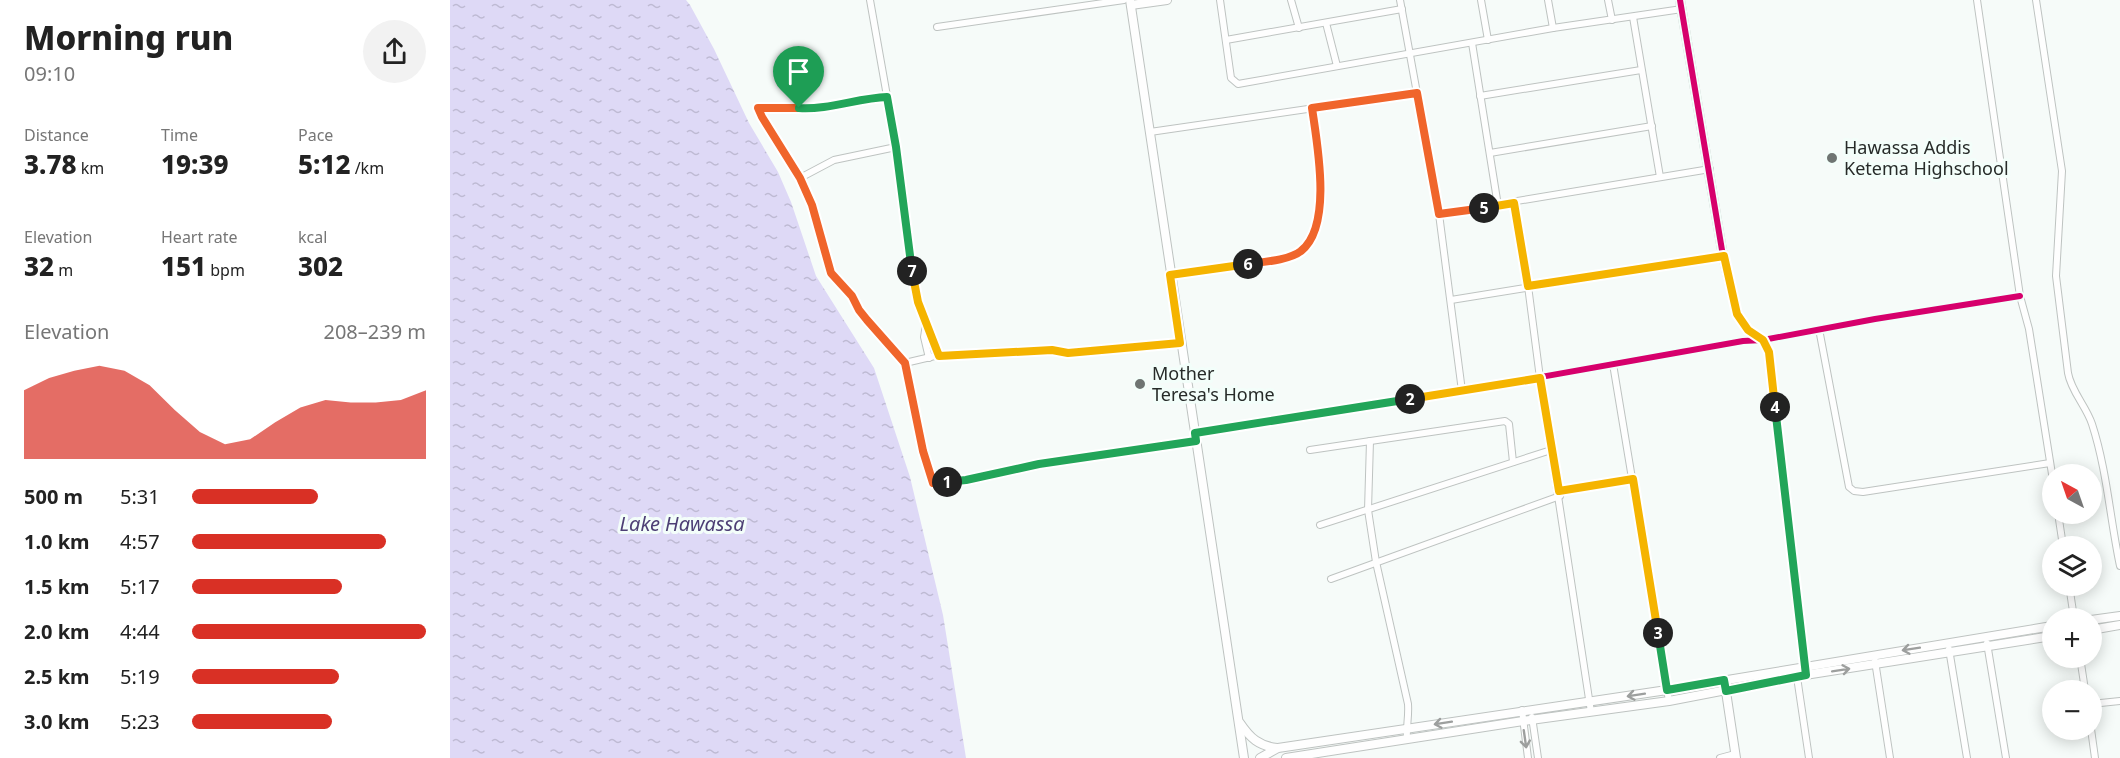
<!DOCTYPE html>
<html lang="en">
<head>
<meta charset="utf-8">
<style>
  :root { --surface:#fff; --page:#f2f2f2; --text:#222; --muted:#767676; --accent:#d93025 }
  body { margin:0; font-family:"Noto Sans",sans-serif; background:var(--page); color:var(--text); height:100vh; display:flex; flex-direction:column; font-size:22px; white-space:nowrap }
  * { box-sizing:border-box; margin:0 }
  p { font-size:20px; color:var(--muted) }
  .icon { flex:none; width:33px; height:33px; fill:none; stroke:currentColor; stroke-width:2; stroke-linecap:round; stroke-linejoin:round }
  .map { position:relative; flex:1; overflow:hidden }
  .side { display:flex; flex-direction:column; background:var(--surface); width:450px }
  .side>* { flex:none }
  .needle { width:39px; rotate:320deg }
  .controls { position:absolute; left:1592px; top:464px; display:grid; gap:12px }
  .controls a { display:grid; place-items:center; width:60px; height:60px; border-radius:50%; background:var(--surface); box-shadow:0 3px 15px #0003; font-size:30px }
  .pin { position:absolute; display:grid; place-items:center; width:51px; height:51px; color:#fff; margin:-62px -26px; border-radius:50% 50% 50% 0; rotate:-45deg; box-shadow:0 0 6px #0007 }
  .pin .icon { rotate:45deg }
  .km { position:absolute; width:30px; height:30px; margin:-15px; border-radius:50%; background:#222; color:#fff; font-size:16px; line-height:30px; text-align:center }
  .round { display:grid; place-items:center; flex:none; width:63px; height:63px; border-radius:32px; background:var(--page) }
  .head { display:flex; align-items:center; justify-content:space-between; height:102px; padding:0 24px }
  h1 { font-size:33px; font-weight:800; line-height:45px }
  .stats { display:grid; grid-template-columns:repeat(3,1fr); gap:9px; height:102px; padding:6px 24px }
  .stats div { display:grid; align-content:center }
  .stats b { font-size:26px; font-weight:800 }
  .stats small { font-size:16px; font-weight:400 }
  .stats p { font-size:16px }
  .chart { height:168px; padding:12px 24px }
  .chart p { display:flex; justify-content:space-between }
  .chart svg { width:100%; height:108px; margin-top:6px; fill:var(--accent); opacity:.7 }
  ul { padding:0 24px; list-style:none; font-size:20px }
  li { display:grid; grid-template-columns:96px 72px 1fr; align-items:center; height:45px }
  li i { height:15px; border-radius:8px; background:var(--accent) }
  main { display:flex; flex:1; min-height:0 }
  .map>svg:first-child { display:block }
  .water { fill:url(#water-ripples) }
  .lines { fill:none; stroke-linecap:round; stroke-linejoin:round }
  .minor-casing { stroke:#bec3c1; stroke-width:8 }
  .tertiary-casing { stroke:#bec3c1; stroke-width:10 }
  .secondary-casing { stroke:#bec3c1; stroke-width:10 }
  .minor { stroke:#fefefe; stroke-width:6 }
  .tertiary { stroke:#fefefe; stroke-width:8 }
  .secondary { stroke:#fefefe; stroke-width:8 }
  .cycleway-casing { stroke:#f3fefa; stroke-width:10 }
  .cycleway { stroke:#d6006c; stroke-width:6 }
  .oneway { stroke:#9d9f9e }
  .split-1-casing { stroke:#fff; stroke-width:12 }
  .split-2-casing { stroke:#fff; stroke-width:12 }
  .split-3-casing { stroke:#fff; stroke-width:12 }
  .split-4-casing { stroke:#fff; stroke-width:12 }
  .split-5-casing { stroke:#fff; stroke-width:12 }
  .split-6-casing { stroke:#fff; stroke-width:12 }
  .split-7-casing { stroke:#fff; stroke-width:12 }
  .split-8-casing { stroke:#fff; stroke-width:12 }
  .split-1 { stroke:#f0652b; stroke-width:8 }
  .split-2 { stroke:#22a559; stroke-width:8 }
  .split-3 { stroke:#f5b400; stroke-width:8 }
  .split-4 { stroke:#22a559; stroke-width:8 }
  .split-5 { stroke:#f5b400; stroke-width:8 }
  .split-6 { stroke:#f0652b; stroke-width:8 }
  .split-7 { stroke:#f5b400; stroke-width:8 }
  .split-8 { stroke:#22a559; stroke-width:8 }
  .poi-dot { fill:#6f7472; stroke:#f3fefa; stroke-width:2 }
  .labels { text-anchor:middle; stroke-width:6; stroke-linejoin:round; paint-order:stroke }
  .poi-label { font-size:18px; fill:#272b29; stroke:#f3fefa; text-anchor:start }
  .water-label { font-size:20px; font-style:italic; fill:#4d3f75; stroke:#f3fefa }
</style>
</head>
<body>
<main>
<section class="side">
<div class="head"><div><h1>Morning run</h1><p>09:10</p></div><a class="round"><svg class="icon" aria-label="share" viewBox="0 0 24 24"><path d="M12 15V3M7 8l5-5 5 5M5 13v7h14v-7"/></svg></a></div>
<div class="stats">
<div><p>Distance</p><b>3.78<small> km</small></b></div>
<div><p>Time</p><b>19:39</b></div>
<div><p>Pace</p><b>5:12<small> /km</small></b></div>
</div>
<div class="stats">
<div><p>Elevation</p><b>32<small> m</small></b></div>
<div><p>Heart rate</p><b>151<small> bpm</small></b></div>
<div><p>kcal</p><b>302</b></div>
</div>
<div class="chart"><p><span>Elevation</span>208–239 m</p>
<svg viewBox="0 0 160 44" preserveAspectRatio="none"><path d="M0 44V16L10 11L20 8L30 6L40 8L50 14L60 24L70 33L80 38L90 36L100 29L110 23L120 20L130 21L140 21L150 20L160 16V44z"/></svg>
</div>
<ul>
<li><b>500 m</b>5:31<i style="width:54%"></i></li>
<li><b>1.0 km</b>4:57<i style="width:83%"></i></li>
<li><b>1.5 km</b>5:17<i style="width:64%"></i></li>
<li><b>2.0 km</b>4:44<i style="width:100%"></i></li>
<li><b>2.5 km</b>5:19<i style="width:63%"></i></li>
<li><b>3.0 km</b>5:23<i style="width:60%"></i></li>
</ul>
</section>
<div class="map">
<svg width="1670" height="758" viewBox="0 0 1670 758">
  <defs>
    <pattern id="water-ripples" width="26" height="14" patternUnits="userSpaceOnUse" patternTransform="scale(1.5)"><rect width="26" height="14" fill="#ded9f6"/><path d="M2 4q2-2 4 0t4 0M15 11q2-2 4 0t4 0" fill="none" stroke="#bebad3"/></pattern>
  </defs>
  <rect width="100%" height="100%" fill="#f6fbf9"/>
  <!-- water -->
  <path class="water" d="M0,0H236L240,5L264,49L299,123L328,172L341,202L366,276L424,368L460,477L493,615L516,758H0Z"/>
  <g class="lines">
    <!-- minor casing -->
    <g class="minor-casing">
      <g id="minor">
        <path d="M420,0L446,147L464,281L468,302L489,355"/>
        <path d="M770,0L781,78L788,84L1103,28L1232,9"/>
        <path d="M841,0L849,28"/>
        <path d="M950,0L989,214L1012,391"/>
        <path d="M1031,0L1038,40"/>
        <path d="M1098,0L1103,28"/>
        <path d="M1158,0L1162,20"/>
        <path d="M1527,0L1570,296L1579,329L1602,474"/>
        <path d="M1586,0L1612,171L1606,276L1618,373C1621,391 1636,406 1642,424C1657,470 1660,519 1670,566"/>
        <path d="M1183,17L1210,177"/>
        <path d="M876,23L887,66"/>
        <path d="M487,27L674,0"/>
        <path d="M776,40L952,9"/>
        <path d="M1022,43L1048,206"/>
        <path d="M1030,96L1191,70"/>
        <path d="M437,97L420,98L364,108H308L350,178L362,205L381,273L402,296L412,315L455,363L473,451L483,483L516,480L589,464L746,441"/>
        <path d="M700,132L967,93"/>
        <path d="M1040,153L1202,126"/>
        <path d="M350,178L384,160L446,147"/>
        <path d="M1063,203L1078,286L1090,378L1141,712"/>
        <path d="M989,214L1260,169"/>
        <path d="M720,275C746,272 834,264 851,251C884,226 867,143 862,108"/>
        <path d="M1001,300L1273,256"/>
        <path d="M476,324L474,337L479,358"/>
        <path d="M1369,329L1399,487L1404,491L1413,492L1600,463"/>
        <path d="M455,363L489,355L602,350L618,353L730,343"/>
        <path d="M1163,364L1219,701"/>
        <path d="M745,433L1012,391L1293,341L1313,340L1425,319L1570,296"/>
        <path d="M920,441L918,510L926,562L958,704C959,717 956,727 957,739"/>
        <path d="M860,450L1055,421L1059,424L1063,462"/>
        <path d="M1109,491L1183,479"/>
        <path d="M1608,513L1613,546"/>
        <path d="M870,525L1101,450"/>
        <path d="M881,579L1110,496"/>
        <path d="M1619,585L1624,618"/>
        <path d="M1537,643L1556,758"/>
        <path d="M1499,649L1517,758"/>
        <path d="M1630,657L1635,690"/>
        <path d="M1425,661L1440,758"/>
        <path d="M1347,677L1359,758"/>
        <path d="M1641,704L1670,701"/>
        <path d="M1072,710L1078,758"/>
        <path d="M1082,717L1088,758"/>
        <path d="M1641,729L1645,758"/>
        <path d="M1270,758L1285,754"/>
      </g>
    </g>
    <!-- tertiary casing -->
    <g class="tertiary-casing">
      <g id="tertiary">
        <path d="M1230,0L1273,256L1287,314L1298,330L1313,340L1319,352L1355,671"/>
        <path d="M681,5L717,0"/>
        <path d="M1275,685L1286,758"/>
      </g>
    </g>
    <!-- secondary casing -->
    <g class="secondary-casing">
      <g id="secondary">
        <path d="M680,0L794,758"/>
        <path d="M1641,620L1670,616"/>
        <path d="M1641,630L1670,625"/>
        <path d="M790,723C800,738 809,746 827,748"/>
        <path d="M810,758L828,748L1217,690L1602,626"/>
        <path d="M836,758L1073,721L1219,701L1355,675L1602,636"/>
      </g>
    </g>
    <!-- minor -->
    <use href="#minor" class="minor"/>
    <!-- tertiary -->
    <use href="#tertiary" class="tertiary"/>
    <!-- secondary -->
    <use href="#secondary" class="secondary"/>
    <!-- cycleway casing -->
    <g class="cycleway-casing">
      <g id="cycleway">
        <path d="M1230,0L1273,256L1287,314L1298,330L1313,340L1319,352L1355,675"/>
        <path d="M437,97L420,98L364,108H308L350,178L362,205L381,273L402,296L412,315L455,363L473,451L483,483L516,480L589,464L746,441"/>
        <path d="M745,433L1012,391L1293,341L1313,340L1425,319L1570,296"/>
      </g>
    </g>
    <!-- cycleway -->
    <use href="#cycleway" class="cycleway"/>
  </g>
  <!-- one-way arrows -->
  <defs><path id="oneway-shaft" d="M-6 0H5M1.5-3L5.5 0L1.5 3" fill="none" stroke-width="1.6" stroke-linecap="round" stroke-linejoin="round" transform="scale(1.5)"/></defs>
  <g class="oneway">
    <use href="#oneway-shaft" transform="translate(1461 649) rotate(171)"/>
    <use href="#oneway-shaft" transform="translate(1391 670) rotate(-9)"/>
    <use href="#oneway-shaft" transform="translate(1186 695) rotate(171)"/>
    <use href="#oneway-shaft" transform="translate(993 723) rotate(171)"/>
    <use href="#oneway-shaft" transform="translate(1075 739) rotate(82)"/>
  </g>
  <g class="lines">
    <!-- split-1 casing -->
    <g class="split-1-casing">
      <path id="split-1" d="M349,108H308L312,117L350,178L362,205L381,273L402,296L409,310L417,320L455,363L473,451L483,483L497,482"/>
    </g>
    <!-- split-2 casing -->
    <g class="split-2-casing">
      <path id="split-2" d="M497,482L516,480L589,464L746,441L745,433L960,399"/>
    </g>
    <!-- split-3 casing -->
    <g class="split-3-casing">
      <path id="split-3" d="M960,399L1090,378L1109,491L1183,479L1208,633"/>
    </g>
    <!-- split-4 casing -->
    <g class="split-4-casing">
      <path id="split-4" d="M1208,633L1217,690L1274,680L1276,691L1356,675L1325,407"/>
    </g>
    <!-- split-5 casing -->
    <g class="split-5-casing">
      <path id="split-5" d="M1034,208L1064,203L1078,286L1274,256L1287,314L1298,330L1313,340L1319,352L1325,407"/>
    </g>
    <!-- split-6 casing -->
    <g class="split-6-casing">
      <path id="split-6" d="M798,264C813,262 840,260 851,251C883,226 867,143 862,108L967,93L989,214L1034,208"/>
    </g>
    <!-- split-7 casing -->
    <g class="split-7-casing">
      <path id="split-7" d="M462,271L468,302L489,356L602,350L618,353L730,343L720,275L798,264"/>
    </g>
    <!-- split-8 casing -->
    <g class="split-8-casing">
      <path id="split-8" d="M349,108C378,110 408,98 437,97L446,147L462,271"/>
    </g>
    <!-- split-1 -->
    <use href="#split-1" class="split-1"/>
    <!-- split-2 -->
    <use href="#split-2" class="split-2"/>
    <!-- split-3 -->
    <use href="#split-3" class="split-3"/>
    <!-- split-4 -->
    <use href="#split-4" class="split-4"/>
    <!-- split-5 -->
    <use href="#split-5" class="split-5"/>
    <!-- split-6 -->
    <use href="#split-6" class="split-6"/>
    <!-- split-7 -->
    <use href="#split-7" class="split-7"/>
    <!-- split-8 -->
    <use href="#split-8" class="split-8"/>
  </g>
  <!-- markers -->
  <g class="poi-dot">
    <circle cx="1382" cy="158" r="6"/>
    <circle cx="690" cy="384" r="6"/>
  </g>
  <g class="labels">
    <!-- poi labels -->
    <g class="poi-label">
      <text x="1394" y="154">Hawassa Addis<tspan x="1394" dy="21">Ketema Highschool</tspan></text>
      <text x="702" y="380">Mother<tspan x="702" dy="21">Teresa's Home</tspan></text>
    </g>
    <!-- water labels -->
    <g class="water-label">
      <text x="232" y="531">Lake Hawassa</text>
    </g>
  </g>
</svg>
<div class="controls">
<a><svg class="needle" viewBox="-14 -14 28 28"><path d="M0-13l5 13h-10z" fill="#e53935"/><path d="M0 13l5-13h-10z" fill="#767676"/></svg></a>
<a><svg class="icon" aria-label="layers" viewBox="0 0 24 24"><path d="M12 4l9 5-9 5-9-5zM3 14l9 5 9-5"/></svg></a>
<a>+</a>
<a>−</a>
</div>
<div class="pin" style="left:349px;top:108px;background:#1e9e55"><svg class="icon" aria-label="arrive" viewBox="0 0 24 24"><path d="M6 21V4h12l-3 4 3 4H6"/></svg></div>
<b class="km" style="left:497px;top:482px">1</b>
<b class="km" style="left:960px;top:399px">2</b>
<b class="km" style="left:1208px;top:633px">3</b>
<b class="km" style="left:1325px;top:407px">4</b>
<b class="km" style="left:1034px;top:208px">5</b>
<b class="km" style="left:798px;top:264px">6</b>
<b class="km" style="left:462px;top:271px">7</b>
</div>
</main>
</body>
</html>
